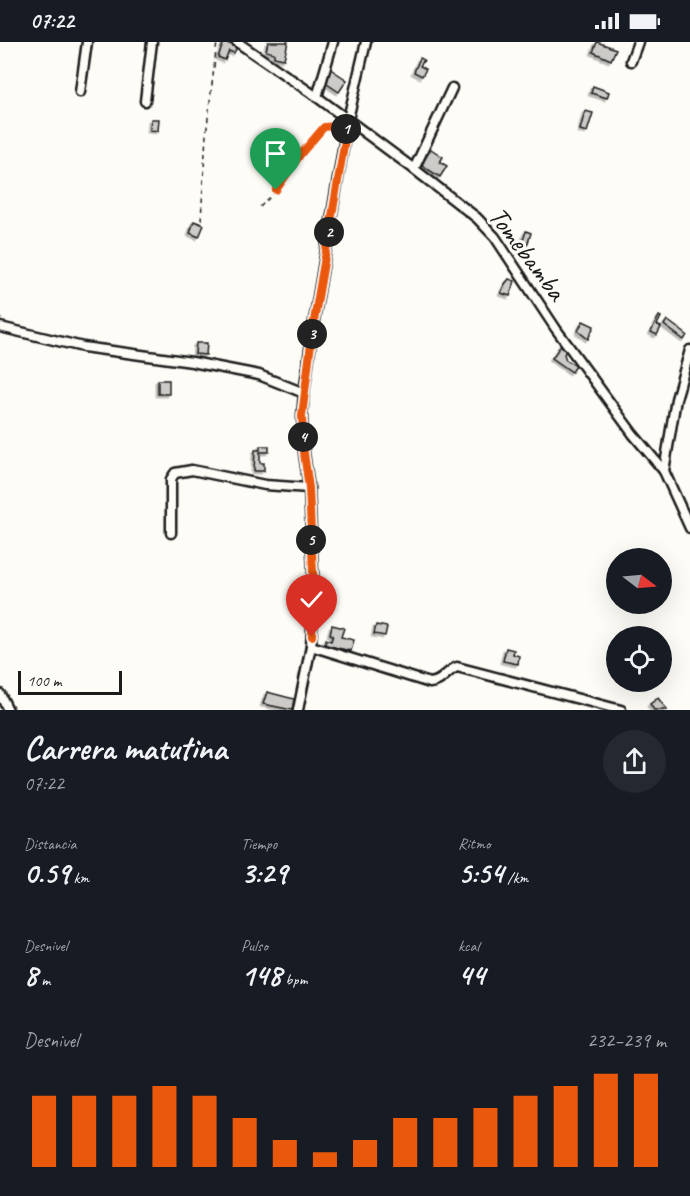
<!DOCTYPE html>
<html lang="es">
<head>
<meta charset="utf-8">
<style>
  :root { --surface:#171b24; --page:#242831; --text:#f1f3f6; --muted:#9ea1a6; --accent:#ea580c }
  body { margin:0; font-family:Caveat,sans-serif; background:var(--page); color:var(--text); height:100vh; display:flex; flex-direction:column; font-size:22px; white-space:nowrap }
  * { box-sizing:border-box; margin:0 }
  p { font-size:20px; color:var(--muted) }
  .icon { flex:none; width:33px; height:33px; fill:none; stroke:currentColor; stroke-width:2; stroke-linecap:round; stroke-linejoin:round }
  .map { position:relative; height:668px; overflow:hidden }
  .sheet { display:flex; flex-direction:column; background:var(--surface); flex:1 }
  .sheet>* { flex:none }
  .needle { width:39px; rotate:106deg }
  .tools { position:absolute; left:606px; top:506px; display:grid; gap:12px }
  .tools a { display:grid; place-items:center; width:66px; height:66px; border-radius:50%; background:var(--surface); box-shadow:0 6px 24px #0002; font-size:30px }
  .scale { position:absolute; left:18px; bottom:15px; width:104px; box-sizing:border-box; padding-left:6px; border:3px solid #1c1c1c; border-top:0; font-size:16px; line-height:21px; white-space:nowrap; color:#1c1c1c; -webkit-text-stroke:4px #fdfcf7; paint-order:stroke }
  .pin { position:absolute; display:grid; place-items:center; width:51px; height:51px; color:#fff; margin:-62px -26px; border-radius:50% 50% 50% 0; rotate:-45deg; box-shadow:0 0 6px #0007 }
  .pin .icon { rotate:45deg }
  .km { position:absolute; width:30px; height:30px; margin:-15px; border-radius:50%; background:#222; color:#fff; font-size:16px; line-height:30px; text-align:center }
  .round { display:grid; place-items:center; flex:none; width:63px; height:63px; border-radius:32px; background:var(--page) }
  .head { display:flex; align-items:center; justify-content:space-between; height:102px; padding:0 24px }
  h1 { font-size:33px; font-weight:700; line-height:45px }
  .figures { display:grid; grid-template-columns:repeat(3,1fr); gap:9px; height:102px; padding:6px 24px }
  .figures div { display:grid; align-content:center }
  .figures b { font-size:30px; font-weight:700 }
  .figures small { font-size:16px; font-weight:400 }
  .figures p { font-size:16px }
  .chart { height:168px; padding:12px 24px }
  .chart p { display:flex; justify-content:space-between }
  .chart svg { width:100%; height:108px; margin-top:6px; stroke:var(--accent); stroke-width:6 }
  .status { display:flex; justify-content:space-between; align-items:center; height:42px; padding:0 30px; background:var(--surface); direction:ltr }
  .status svg { height:16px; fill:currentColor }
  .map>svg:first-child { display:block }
  .building { fill:#cccbc8; stroke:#1c1c1c; stroke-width:1.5; filter:url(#shadow) }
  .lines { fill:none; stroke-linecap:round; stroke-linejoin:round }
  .minor-casing { stroke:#1c1c1c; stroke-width:13 }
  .path { stroke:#1c1c1c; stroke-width:1.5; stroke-dasharray:4.5 4.5; stroke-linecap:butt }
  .minor { stroke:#fdfcf7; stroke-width:8 }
  .route-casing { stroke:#fff; stroke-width:12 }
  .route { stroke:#ea580c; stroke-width:8 }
  .labels { text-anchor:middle; stroke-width:6; stroke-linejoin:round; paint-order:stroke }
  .street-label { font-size:28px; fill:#1c1c1c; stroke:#fdfcf7 }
</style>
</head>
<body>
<div class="status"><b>07:22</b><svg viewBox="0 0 49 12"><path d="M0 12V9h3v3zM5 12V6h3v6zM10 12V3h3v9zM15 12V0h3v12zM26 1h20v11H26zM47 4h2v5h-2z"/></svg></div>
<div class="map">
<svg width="690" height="668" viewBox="0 0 690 668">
  <defs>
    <filter id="shadow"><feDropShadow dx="-2.5" dy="2.5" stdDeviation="0" flood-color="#0004"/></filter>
  </defs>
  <rect width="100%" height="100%" fill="#fdfcf7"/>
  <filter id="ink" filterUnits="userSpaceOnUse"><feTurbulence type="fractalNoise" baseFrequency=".0167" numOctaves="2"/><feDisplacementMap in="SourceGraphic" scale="12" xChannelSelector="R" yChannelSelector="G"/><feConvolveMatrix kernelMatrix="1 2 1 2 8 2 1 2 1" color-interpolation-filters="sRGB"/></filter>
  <g filter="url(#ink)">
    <!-- building -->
    <g class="building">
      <path d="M224,0L237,5L234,11L229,9L225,18L218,15Z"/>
      <path d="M268,0H288L284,17L274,15V11L266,9Z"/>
      <path d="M597,0L616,7L611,18L593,10Z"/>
      <path d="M420,16L424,18L420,24L426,27L422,34L414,30Z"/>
      <path d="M329,26L347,38L339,50L324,40Z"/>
      <path d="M593,44L609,50L607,56L591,51Z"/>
      <path d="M585,69L593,71L587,90L580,88Z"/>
      <path d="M151,77H159L158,89L150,88Z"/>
      <path d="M431,107L443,115L440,120L447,124L440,135L421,123Z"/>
      <path d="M194,179L204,183L199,195L190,191Z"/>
      <path d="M526,189L531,191L526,207L521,205Z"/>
      <path d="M509,237L515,239L510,254L501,251L505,242Z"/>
      <path d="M659,274L661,275L657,283L661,285L657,293L651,290Z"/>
      <path d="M667,278L687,293L684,298L664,283Z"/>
      <path d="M583,279L594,284L588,297L578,289Z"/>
      <path d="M563,300L568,306L564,312L566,318L576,324L572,330L552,316Z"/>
      <path d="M196,301H207L206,313L195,312Z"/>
      <rect x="158" y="338" width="11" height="14"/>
      <path d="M260,404H269V410H260V421H264V429H254L255,408H260Z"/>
      <path d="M332,583L344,586L341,595L354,598L351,609L325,603L326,597L331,599L333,593L330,592Z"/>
      <path d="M376,583L387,585L385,594L374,592Z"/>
      <path d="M506,606L514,608L513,612L519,614L518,622L503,619Z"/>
      <path d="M267,650L294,657L292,668L263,662Z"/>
      <path d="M658,656L667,668H654L650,662Z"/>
    </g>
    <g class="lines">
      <!-- minor casing -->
      <g class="minor-casing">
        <g id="minor">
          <path d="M237,0L317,55L414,127L477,176L495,195L556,287L633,392L664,429L690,486"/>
          <path d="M631,19L638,0"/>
          <path d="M80,50L87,0"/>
          <path d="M317,55L333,0"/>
          <path d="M145,59L152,0"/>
          <path d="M414,127L452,46"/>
          <path d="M0,285L83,305L192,320L259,333L304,351"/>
          <path d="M664,429L676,357L690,308"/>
          <path d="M171,491V437L175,431L192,428L265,443L309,446"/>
          <path d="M311,604L430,641C443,640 446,629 457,625L621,668"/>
          <path d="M0,652L8,668"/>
          <path d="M298,668L311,604L314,551L309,446L304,411L302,374L304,351L313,285L348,77L366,0"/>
        </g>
      </g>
      <!-- path -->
      <g class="path">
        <path d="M260,165L282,143L300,113L320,89L324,85L340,84"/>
        <path d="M201,178L206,93L217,0"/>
        <path d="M0,273L1,278"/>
      </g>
      <!-- minor -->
      <use href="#minor" class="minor"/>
    </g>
  </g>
  <g class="lines" filter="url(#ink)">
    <!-- route casing -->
    <g class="route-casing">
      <path id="route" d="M276,148L300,113L324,85L336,84L347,86L313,285L302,374L304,411L309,446L314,551L312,594"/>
    </g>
    <!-- route -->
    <use href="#route" class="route"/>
  </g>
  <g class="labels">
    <!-- street labels -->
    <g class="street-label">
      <text transform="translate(528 211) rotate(53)" y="10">Tomebamba</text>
    </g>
  </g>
</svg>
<div class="tools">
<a><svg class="needle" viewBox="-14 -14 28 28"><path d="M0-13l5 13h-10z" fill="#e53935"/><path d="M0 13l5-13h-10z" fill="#9ea1a6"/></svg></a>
<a><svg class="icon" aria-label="locate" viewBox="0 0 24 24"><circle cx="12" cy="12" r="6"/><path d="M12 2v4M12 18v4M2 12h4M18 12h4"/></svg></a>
</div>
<div class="scale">100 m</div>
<div class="pin" style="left:276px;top:148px;background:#1e9e55"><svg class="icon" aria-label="arrive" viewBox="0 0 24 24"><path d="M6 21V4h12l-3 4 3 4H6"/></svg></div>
<div class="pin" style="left:312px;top:594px;background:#d93025"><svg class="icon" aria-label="check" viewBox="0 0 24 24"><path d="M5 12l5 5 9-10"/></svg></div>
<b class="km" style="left:346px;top:87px">1</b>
<b class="km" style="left:329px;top:190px">2</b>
<b class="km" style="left:312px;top:292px">3</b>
<b class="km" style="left:303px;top:395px">4</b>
<b class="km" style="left:311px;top:498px">5</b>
</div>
<section class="sheet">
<div class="head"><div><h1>Carrera matutina</h1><p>07:22</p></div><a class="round"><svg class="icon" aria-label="share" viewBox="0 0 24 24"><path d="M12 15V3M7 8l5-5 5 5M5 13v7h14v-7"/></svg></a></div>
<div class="figures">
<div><p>Distancia</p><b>0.59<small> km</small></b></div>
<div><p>Tiempo</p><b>3:29</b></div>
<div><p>Ritmo</p><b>5:54<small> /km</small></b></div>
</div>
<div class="figures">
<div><p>Desnivel</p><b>8<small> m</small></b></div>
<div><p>Pulso</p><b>148<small> bpm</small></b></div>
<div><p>kcal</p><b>44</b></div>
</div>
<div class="chart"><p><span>Desnivel</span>232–239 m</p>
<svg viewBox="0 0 160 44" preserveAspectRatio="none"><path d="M5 44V15M15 44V15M25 44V15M35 44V11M45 44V15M55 44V24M65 44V33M75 44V38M85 44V33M95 44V24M105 44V24M115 44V20M125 44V15M135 44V11M145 44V6M155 44V6"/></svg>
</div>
</section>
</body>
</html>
